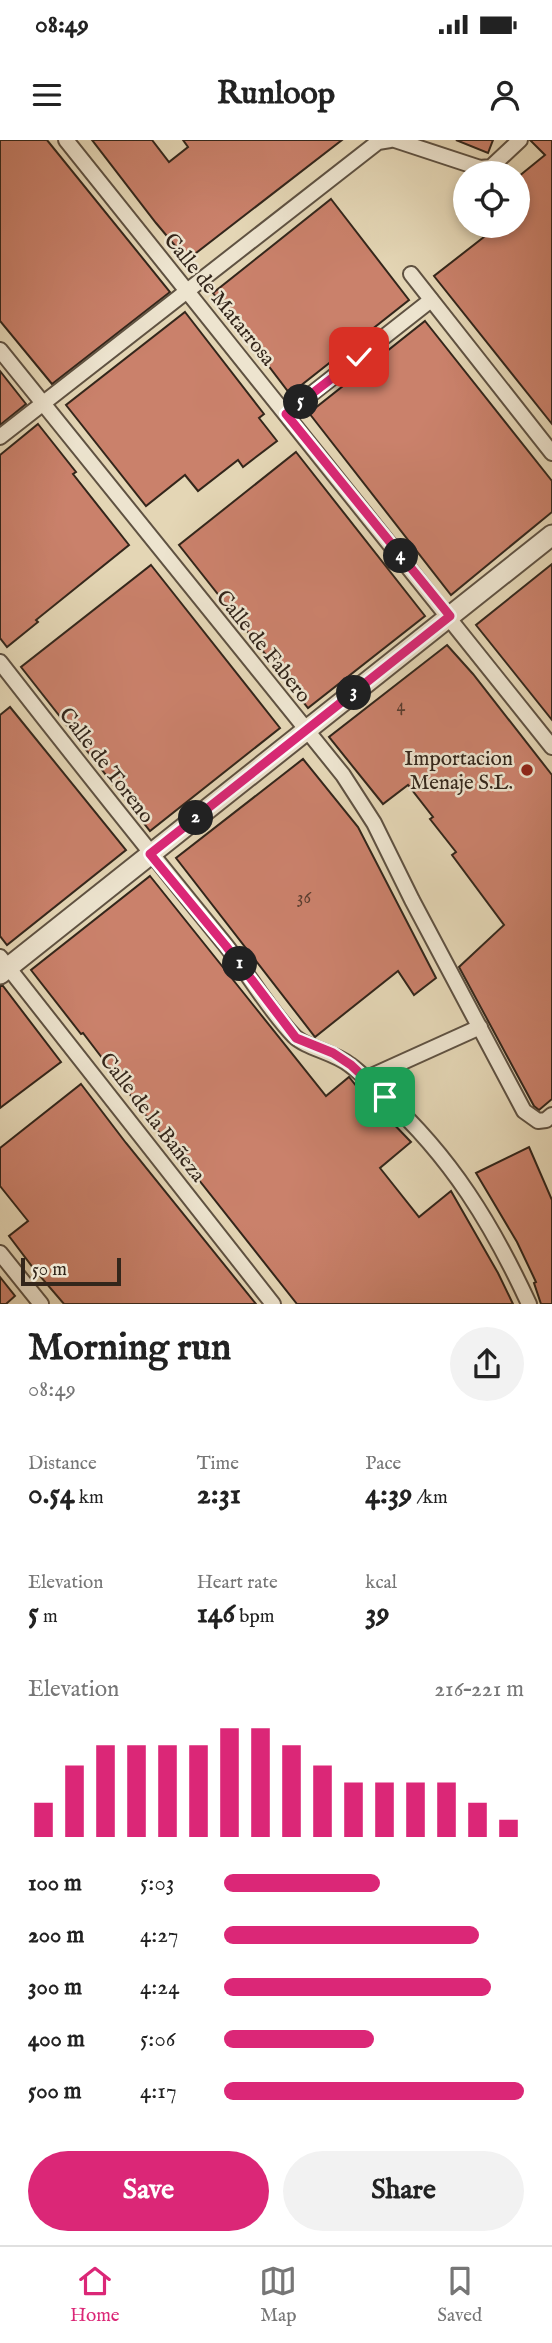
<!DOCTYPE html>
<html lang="en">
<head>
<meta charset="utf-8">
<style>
  :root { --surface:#fff; --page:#f2f2f2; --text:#222; --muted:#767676; --line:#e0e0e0; --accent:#db2777 }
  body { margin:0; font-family:"IM FELL English",serif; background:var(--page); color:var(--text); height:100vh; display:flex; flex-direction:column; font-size:26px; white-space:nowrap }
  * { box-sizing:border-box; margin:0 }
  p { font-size:23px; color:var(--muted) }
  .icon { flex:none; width:38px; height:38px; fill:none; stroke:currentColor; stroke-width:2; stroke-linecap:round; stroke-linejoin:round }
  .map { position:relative; height:1164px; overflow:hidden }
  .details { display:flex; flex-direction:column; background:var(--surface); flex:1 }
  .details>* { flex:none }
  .tools { position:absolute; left:453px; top:21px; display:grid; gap:14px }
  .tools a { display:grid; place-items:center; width:77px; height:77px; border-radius:50%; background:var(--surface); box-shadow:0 4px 10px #0003; font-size:35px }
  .scale { position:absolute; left:21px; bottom:18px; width:100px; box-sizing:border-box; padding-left:7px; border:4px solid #33261b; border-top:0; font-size:19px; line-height:24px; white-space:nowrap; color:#33261b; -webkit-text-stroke:5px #ede4cf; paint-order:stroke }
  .pin { position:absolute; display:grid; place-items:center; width:60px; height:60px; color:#fff; margin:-30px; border-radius:14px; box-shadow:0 4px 10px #0006 }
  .km { position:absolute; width:35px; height:35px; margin:-18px; border-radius:50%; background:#222; color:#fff; font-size:19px; line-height:35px; text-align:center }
  .round { display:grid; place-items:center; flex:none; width:74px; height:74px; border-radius:37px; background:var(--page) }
  .head { display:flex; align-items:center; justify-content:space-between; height:119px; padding:0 28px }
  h1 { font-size:38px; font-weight:700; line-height:52px }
  .figures { display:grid; grid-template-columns:repeat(3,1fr); gap:10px; height:119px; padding:7px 28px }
  .figures div { display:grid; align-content:center }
  .figures b { font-size:30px; font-weight:700 }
  .figures small { font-size:19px; font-weight:400 }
  .figures p { font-size:19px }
  .chart { height:196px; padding:14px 28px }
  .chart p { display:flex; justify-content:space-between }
  .chart svg { width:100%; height:126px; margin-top:7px; stroke:var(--accent); stroke-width:6 }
  .action { display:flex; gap:14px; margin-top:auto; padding:14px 28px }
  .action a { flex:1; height:80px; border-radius:42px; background:var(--accent); color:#fff; font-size:28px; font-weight:700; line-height:80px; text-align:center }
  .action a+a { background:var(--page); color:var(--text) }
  ul { padding:0 28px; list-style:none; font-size:23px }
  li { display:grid; grid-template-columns:112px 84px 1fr; align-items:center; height:52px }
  li i { height:18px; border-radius:9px; background:var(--accent) }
  .status { display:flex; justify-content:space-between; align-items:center; height:49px; padding:0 35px; background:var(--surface); direction:ltr }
  .status svg { height:19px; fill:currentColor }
  header { display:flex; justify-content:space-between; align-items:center; height:91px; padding:0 28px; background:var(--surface); font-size:32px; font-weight:700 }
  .tab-bar { display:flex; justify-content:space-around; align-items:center; height:98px; border-top:2px solid var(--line); background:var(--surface); font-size:19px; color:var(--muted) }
  .tab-bar a { display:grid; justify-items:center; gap:4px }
  .tab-bar .active { color:var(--accent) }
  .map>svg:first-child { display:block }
  .building { fill:#ca816b; stroke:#33261b; stroke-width:2 }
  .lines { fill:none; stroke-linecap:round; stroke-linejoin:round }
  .minor-casing { stroke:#5f5242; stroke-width:18 }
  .tertiary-casing { stroke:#5f5242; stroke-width:23 }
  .minor { stroke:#ede4cf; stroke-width:14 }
  .tertiary { stroke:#ede4cf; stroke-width:19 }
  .route-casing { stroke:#fff; stroke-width:14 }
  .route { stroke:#db2777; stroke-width:9 }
  .poi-dot { fill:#8f2418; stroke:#ede4cf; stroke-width:2.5 }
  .labels { text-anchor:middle; stroke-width:5; stroke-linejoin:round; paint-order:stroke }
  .number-label { font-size:18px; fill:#593d2f }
  .street-label { font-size:21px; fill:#33261b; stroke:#ede4cf }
  .poi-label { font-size:21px; fill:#33261b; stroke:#ede4cf; text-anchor:end }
</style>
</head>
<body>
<div class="status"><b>08:49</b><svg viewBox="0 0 49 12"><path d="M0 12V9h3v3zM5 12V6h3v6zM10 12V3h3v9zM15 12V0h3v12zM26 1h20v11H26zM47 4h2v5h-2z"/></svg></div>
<header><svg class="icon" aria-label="menu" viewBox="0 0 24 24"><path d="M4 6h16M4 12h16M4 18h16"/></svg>Runloop<svg class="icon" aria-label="person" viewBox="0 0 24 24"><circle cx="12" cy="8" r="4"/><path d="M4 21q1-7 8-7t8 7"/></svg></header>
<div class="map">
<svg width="552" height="1164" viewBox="0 0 552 1164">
  <rect width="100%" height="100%" fill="#e4d6b5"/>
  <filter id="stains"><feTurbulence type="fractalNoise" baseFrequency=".00286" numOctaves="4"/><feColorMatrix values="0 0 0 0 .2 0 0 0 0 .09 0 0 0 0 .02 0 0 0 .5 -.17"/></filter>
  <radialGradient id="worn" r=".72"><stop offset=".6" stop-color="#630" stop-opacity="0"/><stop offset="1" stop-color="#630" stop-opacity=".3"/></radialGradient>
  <!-- building -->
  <g class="building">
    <path d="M0,0H47L170,152L52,244L0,181Z"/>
    <path d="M92,0H152L169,22L188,7L183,0H342L187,120L156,83Z"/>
    <path d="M456,0H493L488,13Z"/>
    <path d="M530,0H552V284L434,136L498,86H518V37L545,15Z"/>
    <path d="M331,59L409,160L290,254L213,153Z"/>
    <path d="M185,172L264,274L259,278L277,301L243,327L238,320L198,351L185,335L146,366L66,265Z"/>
    <path d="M425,181L552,341V372L451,455L309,273Z"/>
    <path d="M0,231L26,264L0,285Z"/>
    <path d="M38,284L76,332L73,334L129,405L36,480L38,482L7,507L0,498V315Z"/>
    <path d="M296,312L425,476L308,568L179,405Z"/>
    <path d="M552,424V580L476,485Z"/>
    <path d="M151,425L280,588L150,691L21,527Z"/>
    <path d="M447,505L473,534L552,635V959L539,970L534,966L459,827L504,785L452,715L456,712L430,679L433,677L408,645L383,664L329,597Z"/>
    <path d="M10,567L126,710L7,805L0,796V575Z"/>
    <path d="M303,619L358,687L436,838L414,855L398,831L315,897L176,718Z"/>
    <path d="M150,736L326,956L349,937L381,977L384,974L411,1002L380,1028L419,1077L451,1051L498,1133L513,1164H297L172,1006L171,1007L144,973L83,893L81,894L31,830Z"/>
    <path d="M0,846H3L61,922L0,968Z"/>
    <path d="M81,944L126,1003L256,1164H64L34,1129L9,1096L28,1081L0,1046V1008Z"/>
    <path d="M529,1007L552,1060V1164H541L534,1143L536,1142L517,1102L476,1033Z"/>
    <path d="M0,1137L15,1156L6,1164H0Z"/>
  </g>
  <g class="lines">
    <!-- minor casing -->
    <g class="minor-casing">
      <g id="minor">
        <path d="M66,0L552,607"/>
        <path d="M395,0L480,28L491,27L520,0"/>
        <path d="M411,134L552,313"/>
        <path d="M0,210L343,635L374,683L412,760L524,971L538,981L546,980L552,975"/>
        <path d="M286,274L431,160"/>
        <path d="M0,297L378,2L390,0"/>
        <path d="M0,522C74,617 148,710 224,803C248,833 268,869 294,896C306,908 334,912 350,925C363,934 374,947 385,957C451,1017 492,1084 529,1164"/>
        <path d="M0,817L273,1164"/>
        <path d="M365,939L480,887"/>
        <path d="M0,1113L41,1164"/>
      </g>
    </g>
    <!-- tertiary casing -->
    <g class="tertiary-casing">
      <path id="tertiary" d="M0,834L552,395"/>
    </g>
    <!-- minor -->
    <use href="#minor" class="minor"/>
    <!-- tertiary -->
    <use href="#tertiary" class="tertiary"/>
  </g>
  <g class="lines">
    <!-- route casing -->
    <g class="route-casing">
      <path id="route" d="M359,217L286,274L450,476L150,714L226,806L296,898L333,913L351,925L385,957"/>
    </g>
    <!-- route -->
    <use href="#route" class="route"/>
  </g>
  <!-- markers -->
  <circle class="poi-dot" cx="527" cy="630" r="7"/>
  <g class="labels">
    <!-- number labels -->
    <g class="number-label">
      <text x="401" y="571">4</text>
      <text x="304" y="763">36</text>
    </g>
    <!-- street labels -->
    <g class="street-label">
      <text transform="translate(220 159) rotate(51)" y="7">Calle de Matarrosa</text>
      <text transform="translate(264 506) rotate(51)" y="7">Calle de Fabero</text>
      <text transform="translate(107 625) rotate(52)" y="7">Calle de Toreno</text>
      <text transform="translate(153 977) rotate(52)" y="7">Calle de la Bañeza</text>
    </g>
    <!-- poi labels -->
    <g class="poi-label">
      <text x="513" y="625">Importacion<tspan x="513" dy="24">Menaje S.L.</tspan></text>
    </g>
  </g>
  <rect width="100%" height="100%" filter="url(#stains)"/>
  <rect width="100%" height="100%" fill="url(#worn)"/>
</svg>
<div class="tools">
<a><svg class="icon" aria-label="locate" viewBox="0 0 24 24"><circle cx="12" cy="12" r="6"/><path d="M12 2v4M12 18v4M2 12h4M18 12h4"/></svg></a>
</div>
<div class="scale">50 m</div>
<div class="pin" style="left:385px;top:957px;background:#1e9e55"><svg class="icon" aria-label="arrive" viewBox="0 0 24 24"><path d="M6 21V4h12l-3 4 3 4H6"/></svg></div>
<div class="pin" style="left:359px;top:217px;background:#d93025"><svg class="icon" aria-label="check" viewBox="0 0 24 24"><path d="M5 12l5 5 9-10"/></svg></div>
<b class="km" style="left:240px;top:824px">1</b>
<b class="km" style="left:196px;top:678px">2</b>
<b class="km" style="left:354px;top:553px">3</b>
<b class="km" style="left:401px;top:416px">4</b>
<b class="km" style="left:301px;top:262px">5</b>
</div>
<section class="details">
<div class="head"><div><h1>Morning run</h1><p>08:49</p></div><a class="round"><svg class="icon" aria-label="share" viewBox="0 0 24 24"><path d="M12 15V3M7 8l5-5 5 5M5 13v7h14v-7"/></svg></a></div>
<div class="figures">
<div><p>Distance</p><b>0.54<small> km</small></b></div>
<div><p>Time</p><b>2:31</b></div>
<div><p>Pace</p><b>4:39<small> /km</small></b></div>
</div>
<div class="figures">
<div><p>Elevation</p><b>5<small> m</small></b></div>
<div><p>Heart rate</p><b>146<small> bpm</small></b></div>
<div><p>kcal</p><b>39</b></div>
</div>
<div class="chart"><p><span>Elevation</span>216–221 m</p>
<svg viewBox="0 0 160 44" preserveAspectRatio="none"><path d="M5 44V32M15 44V19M25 44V12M35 44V12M45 44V12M55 44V12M65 44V6M75 44V6M85 44V12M95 44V19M105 44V25M115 44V25M125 44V25M135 44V25M145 44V32M155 44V38"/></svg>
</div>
<ul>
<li><b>100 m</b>5:03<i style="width:52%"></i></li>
<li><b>200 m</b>4:27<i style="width:85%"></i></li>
<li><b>300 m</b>4:24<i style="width:89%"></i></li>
<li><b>400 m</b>5:06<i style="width:50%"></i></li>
<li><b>500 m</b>4:17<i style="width:100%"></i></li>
</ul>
<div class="action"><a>Save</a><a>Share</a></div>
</section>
<nav class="tab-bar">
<a class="active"><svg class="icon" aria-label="home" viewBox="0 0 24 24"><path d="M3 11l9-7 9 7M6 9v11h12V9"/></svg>Home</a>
<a><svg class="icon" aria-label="map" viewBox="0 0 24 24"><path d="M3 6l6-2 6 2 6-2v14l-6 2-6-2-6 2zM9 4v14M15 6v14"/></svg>Map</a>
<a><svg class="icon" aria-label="saved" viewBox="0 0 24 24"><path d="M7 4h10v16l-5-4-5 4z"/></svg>Saved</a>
</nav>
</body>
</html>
